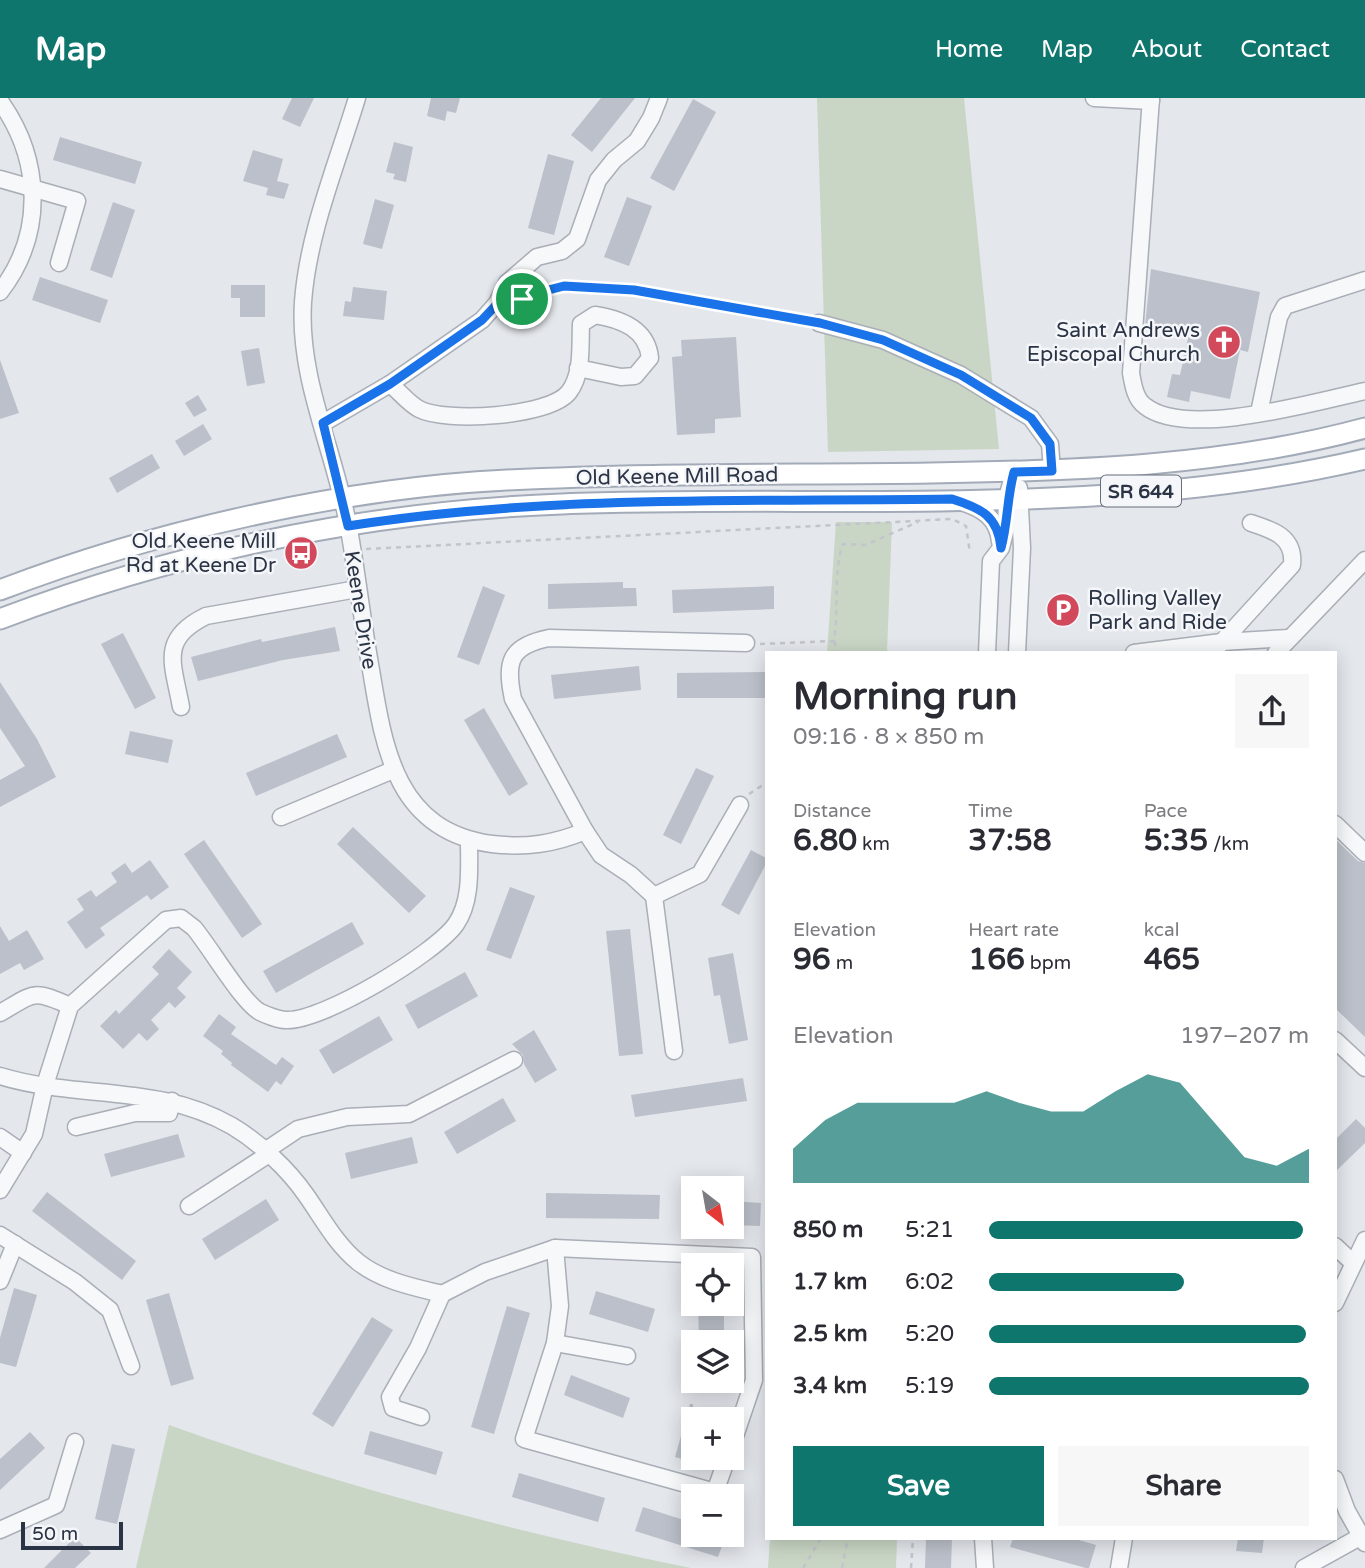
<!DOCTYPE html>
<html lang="en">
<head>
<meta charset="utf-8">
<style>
  :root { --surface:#fff; --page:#f7f7f7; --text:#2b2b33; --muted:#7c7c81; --accent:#0f766e }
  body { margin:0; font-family:"Varela Round",sans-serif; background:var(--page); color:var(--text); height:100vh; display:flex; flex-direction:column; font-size:26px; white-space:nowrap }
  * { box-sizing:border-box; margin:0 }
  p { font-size:23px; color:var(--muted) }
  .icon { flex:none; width:38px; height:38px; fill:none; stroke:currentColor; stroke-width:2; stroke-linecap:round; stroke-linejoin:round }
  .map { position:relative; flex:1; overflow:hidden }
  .sheet { position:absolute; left:765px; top:553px; width:572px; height:889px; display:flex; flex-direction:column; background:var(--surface); border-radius:0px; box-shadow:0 4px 18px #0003 }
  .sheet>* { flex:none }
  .needle { width:46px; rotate:149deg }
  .fabs { position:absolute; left:681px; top:1078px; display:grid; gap:14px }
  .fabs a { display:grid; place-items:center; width:63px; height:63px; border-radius:0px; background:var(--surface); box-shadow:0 4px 18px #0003; font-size:35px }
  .scale { position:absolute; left:21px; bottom:18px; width:102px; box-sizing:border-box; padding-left:7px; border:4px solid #2b3445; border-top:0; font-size:19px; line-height:24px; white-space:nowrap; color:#2b3445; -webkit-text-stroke:5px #f4f6f9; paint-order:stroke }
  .pin { position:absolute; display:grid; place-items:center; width:60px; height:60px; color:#fff; margin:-30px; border:4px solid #fff; border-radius:50%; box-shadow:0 2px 7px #0007 }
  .round { display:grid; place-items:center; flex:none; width:74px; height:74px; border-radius:0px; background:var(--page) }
  .summary { display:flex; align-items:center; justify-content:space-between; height:119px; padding:0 28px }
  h1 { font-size:38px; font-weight:700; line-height:52px }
  .metrics { display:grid; grid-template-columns:repeat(3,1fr); gap:10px; height:119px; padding:7px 28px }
  .metrics div { display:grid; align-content:center }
  .metrics b { font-size:30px; font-weight:700 }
  .metrics small { font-size:19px; font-weight:400 }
  .metrics p { font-size:19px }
  .chart { height:196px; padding:14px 28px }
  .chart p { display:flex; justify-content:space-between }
  .chart svg { width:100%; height:126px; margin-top:7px; fill:var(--accent); opacity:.7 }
  .button { display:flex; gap:14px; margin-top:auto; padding:14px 28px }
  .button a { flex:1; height:80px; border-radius:0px; background:var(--accent); color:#fff; font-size:28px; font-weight:700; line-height:80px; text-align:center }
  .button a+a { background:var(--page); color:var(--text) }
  ul { padding:0 28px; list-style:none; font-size:23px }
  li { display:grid; grid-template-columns:112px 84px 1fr; align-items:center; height:52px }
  li i { height:18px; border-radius:9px; background:var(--accent) }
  header { display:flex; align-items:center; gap:42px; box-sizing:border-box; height:98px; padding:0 35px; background:var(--accent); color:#fff }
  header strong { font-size:33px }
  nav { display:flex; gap:38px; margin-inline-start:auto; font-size:24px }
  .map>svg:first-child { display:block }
  .green { fill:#c9d6c5 }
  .building { fill:#bbc0ca }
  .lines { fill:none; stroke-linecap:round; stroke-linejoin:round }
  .minor-casing { stroke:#a9aeb7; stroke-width:19 }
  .major-casing { stroke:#a3abb8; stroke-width:23 }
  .path { stroke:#c2c5cb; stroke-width:2.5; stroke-dasharray:5 5; stroke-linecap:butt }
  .minor { stroke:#f7f8fa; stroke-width:16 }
  .major { stroke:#fff; stroke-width:19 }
  .route-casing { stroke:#fff; stroke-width:14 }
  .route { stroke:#1a73e8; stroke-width:9 }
  .labels { text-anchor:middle; stroke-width:5; stroke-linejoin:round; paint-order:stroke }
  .shield { fill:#f4f6f9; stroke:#676e7b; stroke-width:2 }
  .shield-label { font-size:19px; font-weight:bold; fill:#2b3445 }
  .poi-label { font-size:21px; fill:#2b3445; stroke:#f4f6f9; text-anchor:end }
  .street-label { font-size:21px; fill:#2b3445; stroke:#f4f6f9 }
</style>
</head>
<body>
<header>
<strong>Map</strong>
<nav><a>Home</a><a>Map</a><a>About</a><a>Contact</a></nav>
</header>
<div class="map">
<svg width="1365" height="1470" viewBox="0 0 1365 1470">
  <rect width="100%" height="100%" fill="#e4e7ec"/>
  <!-- green -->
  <g class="green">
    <path d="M817,0H964L999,351L828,354Z"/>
    <path d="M836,424H892L887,555H827Z"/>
    <path d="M169,1327C339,1388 515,1434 691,1470H136Z"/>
    <path d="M770,1440H897L896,1470H768Z"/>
  </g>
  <!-- building -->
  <g class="building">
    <path d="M292,0H314L300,29L282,21Z"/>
    <path d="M431,0H460L456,15L447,13L445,23L427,18Z"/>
    <path d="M601,0H635L592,54L571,37Z"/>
    <path d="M693,1L716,14L674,93L650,80Z"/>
    <path d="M60,39L142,64L135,86L53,62Z"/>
    <path d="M394,44L413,49L406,84L393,81L395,76L386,74Z"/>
    <path d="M253,52L283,61L277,83L289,86L284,101L266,97L268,90L243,83Z"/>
    <path d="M548,56L574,63L554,137L528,130Z"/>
    <path d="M627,99L652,108L629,168L604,159Z"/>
    <path d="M375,101L394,107L382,151L363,146Z"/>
    <path d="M113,104L135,112L112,180L90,172Z"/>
    <path d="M1151,171L1260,194L1248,254L1240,252L1230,301L1191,293L1189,304L1167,299L1172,276L1180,277L1189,236L1145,227Z"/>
    <path d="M40,179L108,202L100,225L32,202Z"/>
    <path d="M231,187H265V219H240V200H231Z"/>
    <path d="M353,189L387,193L384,222L343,218L345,203L351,204Z"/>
    <path d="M736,239L741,319L715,321V335L677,337L672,259L682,258L681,242Z"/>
    <path d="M259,250L265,285L247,288L241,253Z"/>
    <path d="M0,262L19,315L0,321Z"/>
    <path d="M198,297L207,312L194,319L185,305Z"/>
    <path d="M203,326L212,341L184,358L175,343Z"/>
    <path d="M152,356L160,370L117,395L109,380Z"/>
    <path d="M623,484V490H636L637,508L548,511V486Z"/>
    <path d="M483,488L505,497L479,567L457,559Z"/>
    <path d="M774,488V511L673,515L672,492Z"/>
    <path d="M335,529L340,553L283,562L198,583L191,559L261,541L262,544Z"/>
    <path d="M123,535L156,600L135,611L101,546Z"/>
    <path d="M639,568L641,592L554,601L551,577Z"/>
    <path d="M766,574V600H677V575Z"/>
    <path d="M0,584L37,641L56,679L0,709V682L25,668L0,630Z"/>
    <path d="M484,610L528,686L509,698L464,622Z"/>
    <path d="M130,633L173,642L168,665L125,656Z"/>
    <path d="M337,636L347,659L256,698L246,675Z"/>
    <path d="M696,670L714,678L681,746L663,737Z"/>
    <path d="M353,729L426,798L409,815L337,746Z"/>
    <path d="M1335,741L1358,763L1365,765V939L1335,910Z"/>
    <path d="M204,742L262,826L242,840L184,756Z"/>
    <path d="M751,752L766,760V766L739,817L721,807Z"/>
    <path d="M150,762L169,789L151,802L147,797L100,830L105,837L86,851L67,824L84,812L77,801L91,792L96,799L117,784L111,775L125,765L132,775Z"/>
    <path d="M510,789L535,798L511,861L486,852Z"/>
    <path d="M352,824L364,846L276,895L263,873Z"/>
    <path d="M0,828L9,843L27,832L44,861L24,872L20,865L0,876Z"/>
    <path d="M630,831L643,956L619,958L606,833Z"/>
    <path d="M169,851L192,874L177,890L186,899L175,910L169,904L151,922L159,931L147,943L139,935L123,951L100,928L116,912L119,916L159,876L152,869Z"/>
    <path d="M733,855L748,942L729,946L720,897L714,898L708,860Z"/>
    <path d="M465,874L478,898L418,931L405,907Z"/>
    <path d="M219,916L236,929L231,936L276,967L282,959L294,968L281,987L276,983L268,994L231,967L232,965L221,956L223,953L203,938Z"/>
    <path d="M379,918L393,942L333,976L319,952Z"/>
    <path d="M534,932L557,972L535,985L524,966L523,957L512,946Z"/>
    <path d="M743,980L747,1003L635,1019L631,997Z"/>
    <path d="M503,1000L516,1023L457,1056L444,1034Z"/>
    <path d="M1356,1021L1365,1030V1045L1335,1074V1042Z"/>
    <path d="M178,1036L185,1059L111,1079L104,1056Z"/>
    <path d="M412,1039L418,1065L351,1081L345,1055Z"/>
    <path d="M47,1094L136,1163L122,1182L32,1113Z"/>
    <path d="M546,1095L660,1097L659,1121L546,1120Z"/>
    <path d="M266,1101L279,1122L215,1162L202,1141Z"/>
    <path d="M732,1103L761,1105L760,1128L732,1127Z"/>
    <path d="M14,1190L37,1197L16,1269L0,1265V1240Z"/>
    <path d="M596,1193L655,1211L648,1234L589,1216Z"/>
    <path d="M169,1195L194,1281L171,1288L146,1202Z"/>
    <path d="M698,1206H724V1244H699Z"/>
    <path d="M507,1208L530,1215L494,1336L471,1329Z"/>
    <path d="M372,1219L393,1232L333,1329L312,1316Z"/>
    <path d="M571,1277L630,1300L623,1320L564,1297Z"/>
    <path d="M690,1306H693V1364L675,1359Z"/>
    <path d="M370,1333L443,1354L436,1377L364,1356Z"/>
    <path d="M30,1334L45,1350L0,1392V1361Z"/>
    <path d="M112,1346L135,1351L117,1426L95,1421Z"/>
    <path d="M519,1375L605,1400L598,1424L512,1399Z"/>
    <path d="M643,1409L693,1425V1437H726L718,1459L635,1433Z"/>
    <path d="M75,1439L91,1455L75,1470H44Z"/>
    <path d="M926,1440H952L951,1470H925Z"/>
    <path d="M1013,1440H1072L1096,1447L1089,1470H1086L1010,1449Z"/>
    <path d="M1238,1440H1264L1262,1455L1236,1453Z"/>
  </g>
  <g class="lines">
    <!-- minor casing -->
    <g class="minor-casing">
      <g id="minor">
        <path d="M357,0C337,66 308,135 303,204C298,280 334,352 348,426C357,474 362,523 371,572C384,651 396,733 492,746C526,750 554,746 585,733L601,757L631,777L654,798"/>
        <path d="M1094,0L1151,3"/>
        <path d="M1151,0L1131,275C1133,286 1135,301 1145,308C1186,341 1315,304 1365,293"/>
        <path d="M0,3C42,62 45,136 0,194"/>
        <path d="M0,81L77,103L59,165"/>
        <path d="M819,225L883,242L961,277L1031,320L1050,346L1052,373"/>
        <path d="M390,286C399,293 408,305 419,311C445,325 550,319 569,294C583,275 580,248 581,226L595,217C621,221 647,231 650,260L635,278L621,279L578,270"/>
        <path d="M1259,315L1279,219L1285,208L1365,182"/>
        <path d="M323,325L390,286L482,222L497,205L507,185L537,159L562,153L577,141L598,82L614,62L637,43L651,20L659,0"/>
        <path d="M961,404C983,411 998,420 1000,444"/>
        <path d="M987,555L991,463L1001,450L1006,430L1007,400L1014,374"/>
        <path d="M1017,555L1022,450L1019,390"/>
        <path d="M1134,555L1222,544L1289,540"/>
        <path d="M1212,555L1292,467C1295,439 1273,432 1251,425"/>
        <path d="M1276,555L1365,462"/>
        <path d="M181,609C173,565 159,541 206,518L357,491"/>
        <path d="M281,719L393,672"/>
        <path d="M1335,726L1365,755"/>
        <path d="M585,733L513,601C505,563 510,548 549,540L746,545"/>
        <path d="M654,798L674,953"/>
        <path d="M654,798L700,776L740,707"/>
        <path d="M0,915C35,895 32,891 70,908"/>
        <path d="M1335,942L1365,970"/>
        <path d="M0,978C79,1002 157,985 232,1028C259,1044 288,1071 306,1097C323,1121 335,1145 358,1164C382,1183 413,1189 442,1196"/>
        <path d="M76,1029L135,1015H169L172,1003"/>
        <path d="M0,1039L23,1055"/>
        <path d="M265,1053L298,1031L347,1019L409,1016L514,962"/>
        <path d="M0,1092L34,1036L45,987L70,908L166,822L181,820L194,830C210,849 242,904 260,914C266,917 279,922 286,922C322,924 436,855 456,826C472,803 469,770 469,742"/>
        <path d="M189,1108L269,1056"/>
        <path d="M0,1137L75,1184L110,1212L131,1268"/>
        <path d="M1335,1148L1352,1164"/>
        <path d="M555,1150L560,1208L555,1245L524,1341L715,1394L727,1360"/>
        <path d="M0,1183L15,1146"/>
        <path d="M442,1196L485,1174L555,1150L752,1159L754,1282L732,1347"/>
        <path d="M1335,1205L1365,1142"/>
        <path d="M555,1245L627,1258"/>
        <path d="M421,1319L393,1310L390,1299L418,1250L442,1196"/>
        <path d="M1335,1381L1347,1413L1365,1445"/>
        <path d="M0,1432L56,1407L75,1344"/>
        <path d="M983,1440L985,1470"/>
        <path d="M1119,1470L1124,1440"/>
        <path d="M1304,1470L1365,1436"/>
      </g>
    </g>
    <!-- major casing -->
    <g class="major-casing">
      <g id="major">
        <path d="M0,492C154,433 342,390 507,382C648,375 790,377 931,375C1075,373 1225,368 1365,330"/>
        <path d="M0,521C180,453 370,413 562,406C827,396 1105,422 1365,361"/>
      </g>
    </g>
    <!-- path -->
    <g class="path">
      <path d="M513,202L564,188L634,192L806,223"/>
      <path d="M366,451L952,421L966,428L970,455"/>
      <path d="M834,543L838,555"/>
      <path d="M760,546L834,543C839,514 833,471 843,446L865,447L918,424"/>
      <path d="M749,696L766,685"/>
      <path d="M803,1470L821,1440"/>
      <path d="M842,1470L848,1440"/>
      <path d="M911,1470L913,1440"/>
    </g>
    <!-- minor -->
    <use href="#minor" class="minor"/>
    <!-- major -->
    <use href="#major" class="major"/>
  </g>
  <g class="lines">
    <!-- route casing -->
    <g class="route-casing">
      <path id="route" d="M564,188L634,192L820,225L883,242L961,277L1031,320L1050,346L1052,373L1014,374C1007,399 1008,424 1001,450C998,418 981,410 952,401C751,404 548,396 348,428L323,325L390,286L482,222L498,205Z"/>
    </g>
    <!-- route -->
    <use href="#route" class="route"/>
  </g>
  <!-- icons -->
  <defs>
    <g id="church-disc" transform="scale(1.75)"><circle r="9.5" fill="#d1495b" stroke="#f4f6f9"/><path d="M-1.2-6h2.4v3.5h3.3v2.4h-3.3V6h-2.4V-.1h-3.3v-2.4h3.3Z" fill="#fff"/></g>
    <g id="bus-disc" transform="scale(1.75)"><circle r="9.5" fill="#d1495b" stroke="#f4f6f9"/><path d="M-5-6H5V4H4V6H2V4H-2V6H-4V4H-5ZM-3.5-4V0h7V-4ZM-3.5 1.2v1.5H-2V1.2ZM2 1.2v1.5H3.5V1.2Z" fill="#fff"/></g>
    <g id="parking-disc" transform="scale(1.75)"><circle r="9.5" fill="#d1495b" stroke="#f4f6f9"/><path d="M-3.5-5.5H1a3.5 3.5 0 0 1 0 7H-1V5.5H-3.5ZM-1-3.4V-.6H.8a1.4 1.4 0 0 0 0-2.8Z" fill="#fff"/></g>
  </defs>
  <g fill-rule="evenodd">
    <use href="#church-disc" x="1224" y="244"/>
    <use href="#bus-disc" x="301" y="455"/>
    <use href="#parking-disc" x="1063" y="512"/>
  </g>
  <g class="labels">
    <!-- shield labels -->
    <rect class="shield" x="1101" y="377.5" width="80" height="31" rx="5"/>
    <g class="shield-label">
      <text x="1141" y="400">SR 644</text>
    </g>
    <!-- poi labels -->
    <g class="poi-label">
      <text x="1200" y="239">Saint Andrews<tspan x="1200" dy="24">Episcopal Church</tspan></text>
      <text x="276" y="450">Old Keene Mill<tspan x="276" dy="24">Rd at Keene Dr</tspan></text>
      <text x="1088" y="507" text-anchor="start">Rolling Valley<tspan x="1088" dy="24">Park and Ride</tspan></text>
    </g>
    <!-- street labels -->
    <g class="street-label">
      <text transform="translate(677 378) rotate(-1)" y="7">Old Keene Mill Road</text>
      <text transform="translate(361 512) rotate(81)" y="7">Keene Drive</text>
    </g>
  </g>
</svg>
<div class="fabs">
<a><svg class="needle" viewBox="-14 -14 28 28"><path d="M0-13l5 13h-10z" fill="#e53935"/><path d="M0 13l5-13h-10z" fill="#7c7c81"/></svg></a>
<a><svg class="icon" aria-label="locate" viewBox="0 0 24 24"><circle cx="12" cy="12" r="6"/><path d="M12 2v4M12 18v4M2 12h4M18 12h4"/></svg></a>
<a><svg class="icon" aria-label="layers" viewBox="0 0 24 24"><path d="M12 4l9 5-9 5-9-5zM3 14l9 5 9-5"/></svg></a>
<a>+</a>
<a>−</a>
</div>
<div class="scale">50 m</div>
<div class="pin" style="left:522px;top:201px;background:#1e9e55"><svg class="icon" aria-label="arrive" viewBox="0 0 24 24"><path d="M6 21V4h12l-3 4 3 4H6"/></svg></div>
<section class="sheet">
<div class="summary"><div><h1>Morning run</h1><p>09:16 · 8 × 850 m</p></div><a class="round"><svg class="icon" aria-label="share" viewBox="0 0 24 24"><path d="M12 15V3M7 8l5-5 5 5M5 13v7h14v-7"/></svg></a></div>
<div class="metrics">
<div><p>Distance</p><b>6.80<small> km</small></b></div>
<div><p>Time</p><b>37:58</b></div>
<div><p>Pace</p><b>5:35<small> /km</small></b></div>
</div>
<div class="metrics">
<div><p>Elevation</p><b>96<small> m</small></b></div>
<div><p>Heart rate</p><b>166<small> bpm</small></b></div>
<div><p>kcal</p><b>465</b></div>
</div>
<div class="chart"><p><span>Elevation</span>197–207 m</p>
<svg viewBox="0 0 160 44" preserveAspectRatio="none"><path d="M0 44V32L10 22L20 16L30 16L40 16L50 16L60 12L70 16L80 19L90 19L100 12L110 6L120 9L130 22L140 35L150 38L160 32V44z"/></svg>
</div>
<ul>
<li><b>850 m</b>5:21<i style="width:98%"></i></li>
<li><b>1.7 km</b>6:02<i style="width:61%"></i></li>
<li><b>2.5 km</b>5:20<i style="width:99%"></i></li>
<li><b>3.4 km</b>5:19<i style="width:100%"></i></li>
</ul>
<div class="button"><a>Save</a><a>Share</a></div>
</section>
</div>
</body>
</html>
